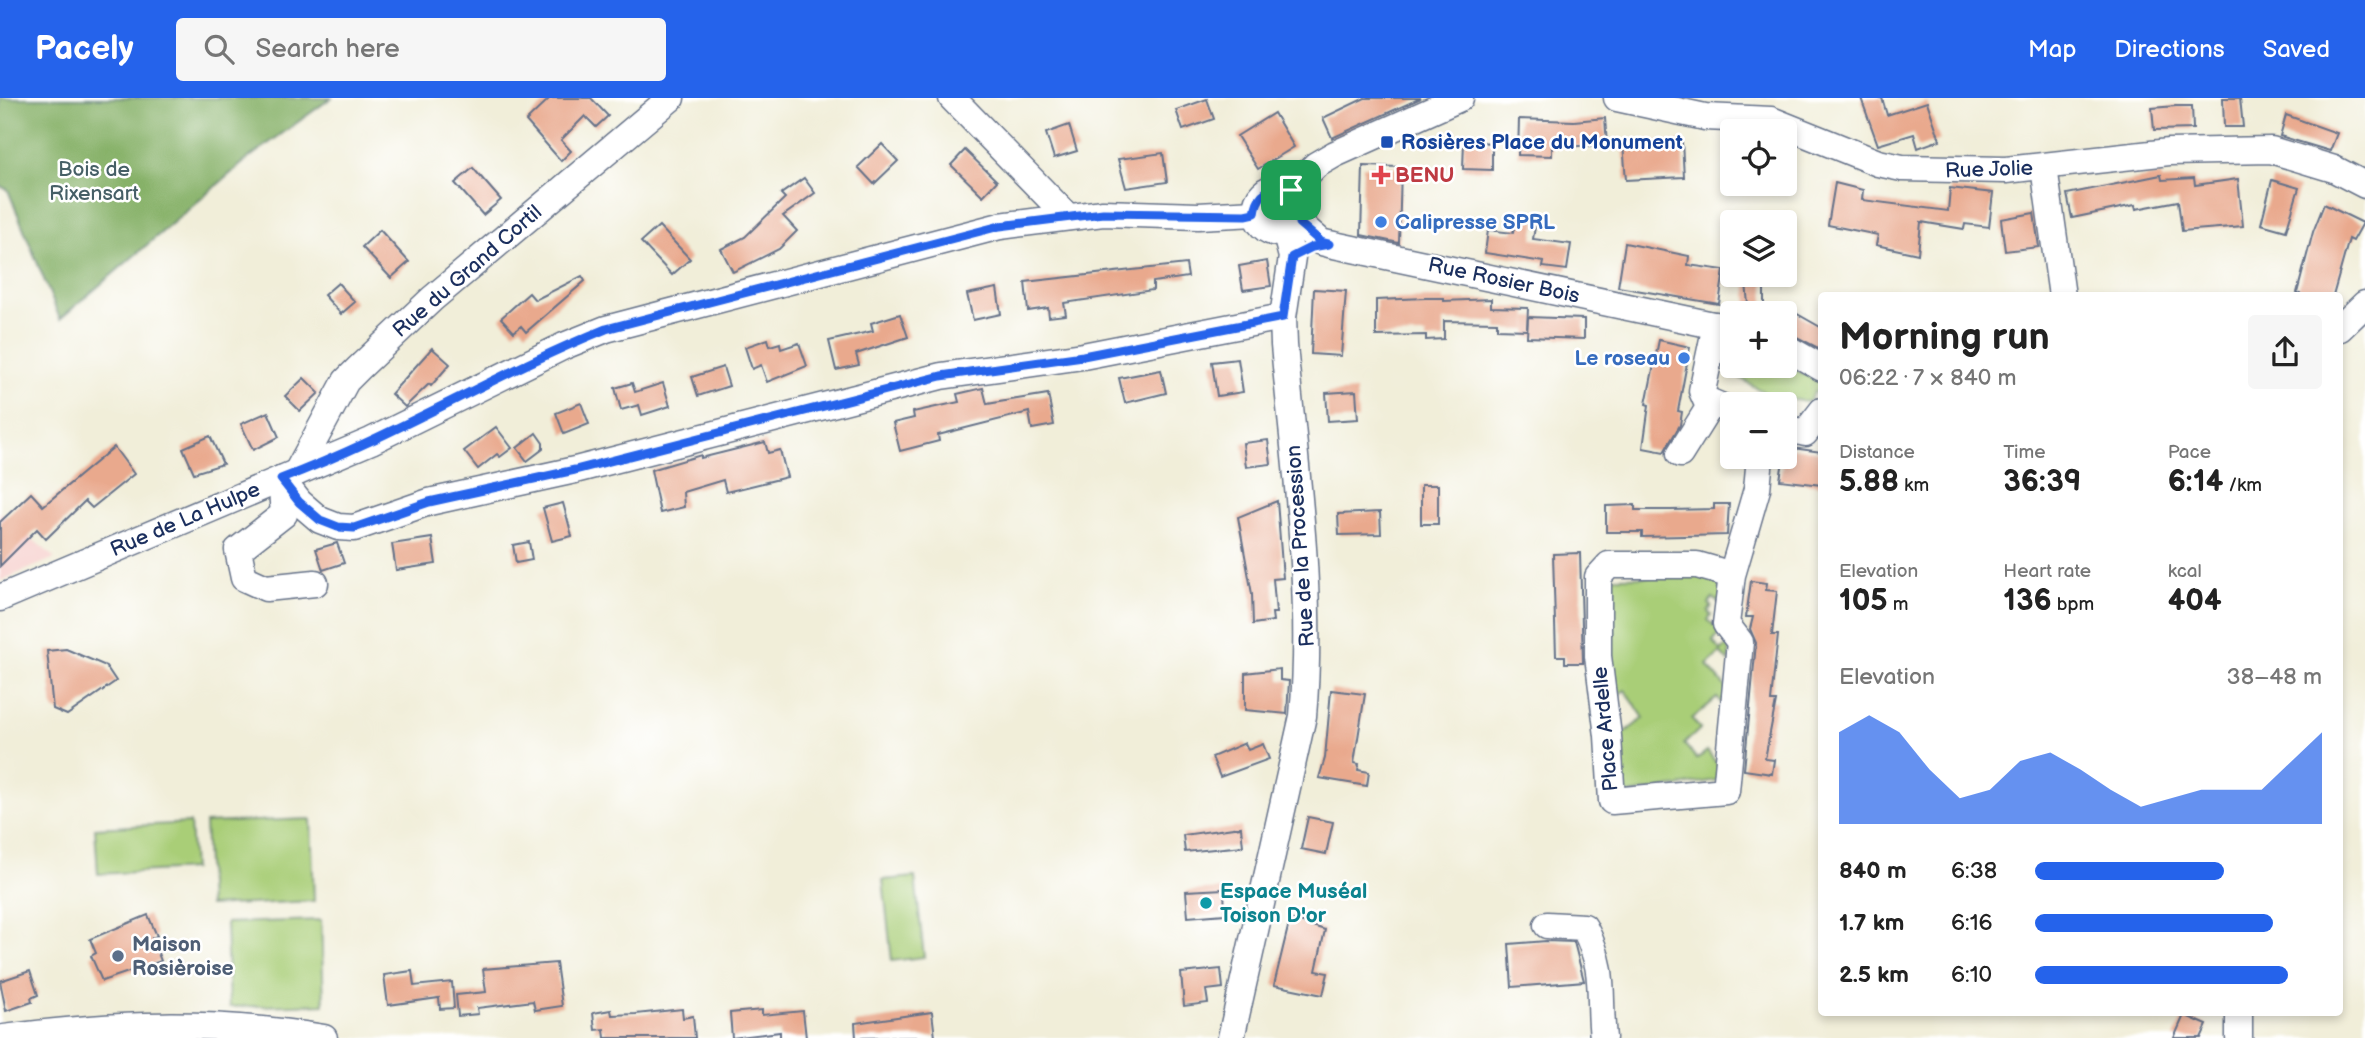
<!DOCTYPE html>
<html lang="en">
<head>
<meta charset="utf-8">
<style>
  :root { --surface:#fff; --page:#f6f6f6; --text:#222; --muted:#767676; --accent:#2563eb }
  body { margin:0; font-family:"Balsamiq Sans",sans-serif; background:var(--page); color:var(--text); height:100vh; display:flex; flex-direction:column; font-size:26px; white-space:nowrap }
  * { box-sizing:border-box; margin:0 }
  p { font-size:23px; color:var(--muted) }
  .icon { flex:none; width:38px; height:38px; fill:none; stroke:currentColor; stroke-width:2; stroke-linecap:round; stroke-linejoin:round }
  .map { position:relative; flex:1; overflow:hidden }
  .side { position:absolute; left:1818px; top:194px; width:525px; height:724px; display:flex; flex-direction:column; background:var(--surface); border-radius:7px; box-shadow:0 4px 10px #0003 }
  .side>* { flex:none }
  .fabs { position:absolute; left:1720px; top:21px; display:grid; gap:14px }
  .fabs a { display:grid; place-items:center; width:77px; height:77px; border-radius:7px; background:var(--surface); box-shadow:0 4px 10px #0003; font-size:35px }
  .pin { position:absolute; display:grid; place-items:center; width:60px; height:60px; color:#fff; margin:-30px; border-radius:14px; box-shadow:0 4px 10px #0006 }
  .round { display:grid; place-items:center; flex:none; width:74px; height:74px; border-radius:7px; background:var(--page) }
  .headline { display:flex; align-items:center; justify-content:space-between; height:119px; padding:0 21px }
  h1 { font-size:38px; font-weight:700; line-height:52px }
  .figures { display:grid; grid-template-columns:repeat(3,1fr); gap:10px; height:119px; padding:7px 21px }
  .figures div { display:grid; align-content:center }
  .figures b { font-size:30px; font-weight:700 }
  .figures small { font-size:19px; font-weight:400 }
  .figures p { font-size:19px }
  .chart { height:196px; padding:14px 21px }
  .chart p { display:flex; justify-content:space-between }
  .chart svg { width:100%; height:126px; margin-top:7px; fill:var(--accent); opacity:.7 }
  ul { padding:0 21px; list-style:none; font-size:23px }
  li { display:grid; grid-template-columns:112px 84px 1fr; align-items:center; height:52px }
  li i { height:18px; border-radius:9px; background:var(--accent) }
  header { display:flex; align-items:center; gap:42px; box-sizing:border-box; height:98px; padding:0 35px; background:var(--accent); color:#fff }
  header strong { font-size:33px }
  nav { display:flex; gap:38px; margin-inline-start:auto; font-size:24px }
  .search { width:490px; height:63px; background:var(--page); display:flex; align-items:center; gap:18px; box-sizing:border-box; padding:0 24px; border-radius:7px; color:var(--muted); font-size:26px }
  .map>svg:first-child { display:block }
  .built { fill:#f7d0cd }
  .green { fill:#a9ce77; stroke:#627e6a; stroke-width:2 }
  .forest { fill:#86b168; stroke:#507063; stroke-width:2 }
  .building { fill:#e9a98d }
  .lines { fill:none; stroke-linecap:round; stroke-linejoin:round }
  .minor-casing { stroke:#667289; stroke-width:29 }
  .minor { stroke:#fff; stroke-width:26 }
  .route-casing { stroke:#fff; stroke-width:14 }
  .route { stroke:#2563eb; stroke-width:9 }
  .transit-dot { fill:#1a4fb4; stroke:#fff; stroke-width:2.5 }
  .health-dot { fill:#e0444e; stroke:#fff; stroke-width:2.5 }
  .shop-dot { fill:#3f7fe0; stroke:#fff; stroke-width:2.5 }
  .culture-dot { fill:#0f9aa8; stroke:#fff; stroke-width:2.5 }
  .service-dot { fill:#5c6f8a; stroke:#fff; stroke-width:2.5 }
  .labels { text-anchor:middle; stroke-width:5; stroke-linejoin:round; paint-order:stroke }
  .transit-label { font-size:21px; font-weight:bold; fill:#164399; stroke:#fff; text-anchor:start }
  .park-label { font-size:21px; fill:#465f66; stroke:#fff }
  .street-label { font-size:21px; fill:#1b2f5e; stroke:#fff }
  .health-label { font-size:21px; font-weight:bold; fill:#be3a42; stroke:#fff; text-anchor:start }
  .shop-label { font-size:21px; font-weight:bold; fill:#366cbe; stroke:#fff; text-anchor:start }
  .culture-label { font-size:21px; font-weight:bold; fill:#0d838f; stroke:#fff; text-anchor:start }
  .service-label { font-size:21px; font-weight:bold; fill:#4e5e75; stroke:#fff; text-anchor:start }
</style>
</head>
<body>
<header>
<strong>Pacely</strong>
<div class="search"><svg class="icon" aria-label="search" viewBox="0 0 24 24"><circle cx="10" cy="10" r="6"/><path d="M15 15l6 6"/></svg>Search here</div>
<nav><a>Map</a><a>Directions</a><a>Saved</a></nav>
</header>
<div class="map">
<svg width="2365" height="940" viewBox="0 0 2365 940">
  <rect width="100%" height="100%" fill="#fff"/>
  <filter id="ink" filterUnits="userSpaceOnUse"><feTurbulence type="fractalNoise" baseFrequency=".0143" numOctaves="2"/><feDisplacementMap in="SourceGraphic" scale="14" xChannelSelector="R" yChannelSelector="G"/><feConvolveMatrix kernelMatrix="1 2 1 2 8 2 1 2 1" color-interpolation-filters="sRGB"/></filter>
  <filter id="wash" filterUnits="userSpaceOnUse"><feTurbulence type="fractalNoise" baseFrequency=".00686" numOctaves="4" result="noise"/><feDisplacementMap in="SourceGraphic" scale="28" xChannelSelector="R" yChannelSelector="G"/><feGaussianBlur stdDeviation="1.57" result="paint"/><feColorMatrix in="noise" values="0 0 0 0 0 0 0 0 0 0 0 0 0 0 0 0 0 1.4 0 .05"/><feComposite in="paint" operator="in"/></filter>
  <g filter="url(#wash)">
    <rect width="100%" height="100%" fill="#f1eed9"/>
    <!-- built -->
    <path class="built" d="M0,414L55,460L0,483Z"/>
    <!-- green -->
    <g class="green">
      <path d="M1785,266L1822,285V295L1815,293L1809,304L1772,299L1732,275L1734,268Z"/>
      <path d="M1711,478L1726,491L1724,508L1713,500L1709,506L1712,508L1708,514L1711,517L1708,522L1722,533L1713,543L1721,553L1730,545L1729,564L1720,555L1707,567L1731,595L1726,610L1717,600L1692,621L1700,631L1684,646L1697,661L1707,653L1723,673V681L1617,698L1615,642L1644,620L1625,592L1614,599L1611,596L1608,488L1611,479Z"/>
      <path d="M311,721L314,803L209,808L205,725Z"/>
      <path d="M190,725L193,771L98,776L95,730Z"/>
      <path d="M915,779L924,859L892,863L883,782Z"/>
      <path d="M321,822L324,906L229,909L226,825Z"/>
    </g>
    <!-- forest -->
    <path class="forest" d="M0,0H331L250,59L60,221L8,92L0,88Z"/>
    <g id="blocks">
      <!-- building -->
      <g class="building">
        <path d="M550,0H591L608,18L596,29L585,18L561,42L571,53L561,63L526,23Z"/>
        <path d="M1365,0H1421L1332,40L1323,20Z"/>
        <path d="M1861,0H1882L1887,17L1927,4L1940,42L1918,50L1914,36L1878,47Z"/>
        <path d="M2223,0H2240L2243,29H2224Z"/>
        <path d="M1207,1L1214,21L1183,32L1176,12Z"/>
        <path d="M2176,8H2192L2193,31L2154,32L2152,10Z"/>
        <path d="M1274,15L1294,49L1258,71L1237,38Z"/>
        <path d="M2286,17L2337,35L2330,53L2280,38Z"/>
        <path d="M1605,20L1607,47L1552,49V58L1518,57L1519,21L1574,23Z"/>
        <path d="M1069,27L1077,53L1054,60L1046,35Z"/>
        <path d="M1464,43L1492,45V72L1463,71Z"/>
        <path d="M1682,44L1684,79L1626,82L1623,45Z"/>
        <path d="M882,46L898,63L874,86L858,69Z"/>
        <path d="M965,52L997,83L983,98L951,67Z"/>
        <path d="M1163,55L1167,84L1126,90L1118,61Z"/>
        <path d="M1363,68L1401,69L1399,145L1361,137Z"/>
        <path d="M473,70L501,102L483,117L455,85Z"/>
        <path d="M2161,77L2162,82L2194,80L2195,87L2238,81L2243,128L2182,133L2178,103L2136,111L2135,107L2072,120L2067,96Z"/>
        <path d="M804,80L815,95L783,118L797,133L779,151L733,174L721,151L745,139L785,100L781,96Z"/>
        <path d="M2272,82L2299,90L2286,133L2261,126Z"/>
        <path d="M1835,85L1863,92L1862,102L1948,113L1950,90L1993,95L1989,129L1965,126L1964,131L1921,124L1918,156L1876,147L1878,137L1828,127Z"/>
        <path d="M2324,106L2363,125L2353,143L2349,141L2333,198H2305L2297,195L2313,134Z"/>
        <path d="M2034,115L2039,149L2005,153L2001,121Z"/>
        <path d="M1516,120L1536,123L1533,141L1571,146L1567,172L1543,169L1544,164L1485,155L1488,132L1513,135Z"/>
        <path d="M659,128L690,161L672,177L641,144Z"/>
        <path d="M380,132L409,164L391,180L362,149Z"/>
        <path d="M1625,145L1689,158L1688,167L1724,172L1719,206L1618,189Z"/>
        <path d="M1267,163L1271,188L1243,192L1239,168Z"/>
        <path d="M1186,166L1188,179L1153,184V192L1064,205L1066,217L1049,219L1048,210L1028,213L1025,184Z"/>
        <path d="M582,178L585,183L526,234L521,228L514,234L501,220L529,195L535,202Z"/>
        <path d="M1764,183V207H1748L1746,184Z"/>
        <path d="M338,185L355,204L341,216L324,197Z"/>
        <path d="M997,190L1001,216L973,222L967,196Z"/>
        <path d="M1314,191L1346,193L1341,258L1311,256Z"/>
        <path d="M1426,200H1444V203L1491,201V209L1528,210L1527,232L1497,231V224L1444,223V241L1426,242V237L1376,238V202Z"/>
        <path d="M1785,209L1822,230V252L1785,233Z"/>
        <path d="M900,216L908,239L856,256L859,267L836,272L829,243L873,233L871,225Z"/>
        <path d="M1528,219L1584,221V241L1527,239Z"/>
        <path d="M768,241L770,248L780,245L781,251L799,245L807,268L767,284L761,267L752,271L745,249Z"/>
        <path d="M1659,242L1690,249L1678,313L1682,314L1680,327L1664,354L1643,350L1649,307L1646,306Z"/>
        <path d="M432,250L450,266L431,288L429,286L405,309L391,296Z"/>
        <path d="M1238,261L1243,294L1217,298L1212,264Z"/>
        <path d="M723,269L729,288L698,298L692,279Z"/>
        <path d="M1161,272L1166,295L1125,305L1119,280Z"/>
        <path d="M304,280L319,295L300,313L285,298Z"/>
        <path d="M632,285L635,294L663,285L670,308L642,317L639,307L621,312L615,290Z"/>
        <path d="M983,290L987,306L1048,296L1054,327L1032,331L1029,314L938,337L939,343L900,353L893,325L914,320L913,314L959,304L957,296Z"/>
        <path d="M1356,293L1358,321L1328,323L1326,295Z"/>
        <path d="M581,305L589,326L564,336L556,315Z"/>
        <path d="M268,314L279,339L253,352L241,326Z"/>
        <path d="M496,329L512,350L500,359L497,356L478,371L464,353Z"/>
        <path d="M536,335L543,345V351L527,363L517,350Z"/>
        <path d="M210,338L223,366L194,375L183,350Z"/>
        <path d="M1268,342L1271,366L1246,369L1243,345Z"/>
        <path d="M765,344L768,355L780,352L787,379L726,394L723,382L683,394L684,409L660,415L651,372L701,357V360Z"/>
        <path d="M114,349L134,376L92,410L85,403L46,441L37,431L0,468V424L31,395L43,408Z"/>
        <path d="M1785,349L1822,354V387L1780,382Z"/>
        <rect x="1421" y="387" width="17" height="39"/>
        <path d="M1277,403L1283,480L1273,481L1276,515H1272L1273,523L1253,526L1252,496L1238,419Z"/>
        <path d="M563,405L572,438L552,443L543,410Z"/>
        <path d="M1714,406H1729L1727,437L1642,439V434H1606V408L1635,407V412H1671L1714,411Z"/>
        <path d="M1380,414L1381,436L1339,437L1338,416Z"/>
        <path d="M432,440L436,466L396,472L392,446Z"/>
        <path d="M529,444L532,462L516,465L513,447Z"/>
        <path d="M337,445L344,465L323,472L316,451Z"/>
        <path d="M1580,455L1583,565H1565V558H1556L1553,456Z"/>
        <path d="M1751,483L1767,485L1766,492L1777,493L1772,537H1778L1771,603H1776L1765,661L1774,662L1772,676L1744,672L1756,545L1750,531L1753,519H1746Z"/>
        <path d="M66,551L106,568L116,583L67,617L53,611L47,553Z"/>
        <path d="M1280,571V582L1289,583L1287,616L1245,612V575Z"/>
        <path d="M1331,592L1365,596L1354,665L1359,666L1358,672L1369,674L1367,688L1319,680L1325,660Z"/>
        <path d="M1245,645L1248,652L1263,646L1269,661L1220,679L1212,659Z"/>
        <path d="M1308,719L1333,724L1326,756L1301,751Z"/>
        <path d="M1241,729L1243,748L1185,754L1183,737Z"/>
        <path d="M1224,791L1225,816L1188,819L1186,793Z"/>
        <path d="M148,817L157,838L152,840L161,863L102,883L91,858L96,855L90,841Z"/>
        <path d="M1290,821L1325,832L1316,873L1328,875L1323,897L1274,887Z"/>
        <path d="M1546,843L1574,844L1584,883L1512,889L1509,846Z"/>
        <path d="M556,865L562,908L535,912L533,903L477,910L478,916L458,918L456,897L486,894L483,871Z"/>
        <path d="M1221,871L1223,890L1206,892L1208,905L1184,908L1181,875Z"/>
        <path d="M30,873L38,897L31,900L32,904L6,913L0,883Z"/>
        <path d="M412,873L414,888L452,884L454,910L440,911L439,900L388,907L384,877Z"/>
        <path d="M682,911L683,920L693,918L695,940H605L604,931L595,932L593,915L611,912L612,917L636,916Z"/>
        <path d="M762,912V917L803,913L806,940H780V934L732,940L730,915Z"/>
        <path d="M932,914L935,939L856,940L855,925Z"/>
        <path d="M2184,917L2207,927L2201,940H2174Z"/>
      </g>
    </g>
  </g>
  <g filter="url(#ink)">
    <use href="#blocks" fill-opacity="0" stroke="#667289" stroke-width="2"/>
    <g class="lines">
      <!-- minor casing -->
      <g class="minor-casing">
        <g id="minor">
          <path d="M952,0L1068,119"/>
          <path d="M1617,0L1705,19L1771,22L1878,65L1902,70L2006,72L2169,54L2271,52L2334,71L2365,87"/>
          <path d="M2044,69L2062,198"/>
          <circle cx="1279" cy="112" r="23"/>
          <path d="M1291,92L1316,67L1335,56L1460,0"/>
          <path d="M1299,125L1321,144L1329,146L1732,231"/>
          <path d="M1716,227L1702,293L1706,302L1732,313"/>
          <path d="M2340,230L2365,206"/>
          <path d="M1785,249L1822,270"/>
          <path d="M1785,330L1805,335L1822,313"/>
          <path d="M1680,356L1712,305"/>
          <path d="M297,374L346,283L359,270L432,201L671,0"/>
          <path d="M281,381L299,404L320,422L338,429L354,430L429,404L575,372L941,278L1083,258L1283,219"/>
          <path d="M281,381L284,416L238,452L244,480L266,490L315,485"/>
          <path d="M1732,477L1697,467H1609L1598,479V558L1608,638L1612,703L1726,693L1740,544L1726,526L1732,477L1757,391L1760,359"/>
          <path d="M0,500L371,343L564,248L606,231L1000,128L1103,115L1198,118L1255,115"/>
          <path d="M1547,827L1584,829C1607,874 1598,894 1603,940"/>
          <path d="M2239,915V940"/>
          <path d="M4,940C112,925 216,922 324,940"/>
          <path d="M1231,940L1303,618C1314,494 1295,370 1284,247L1283,219L1292,159L1285,133"/>
        </g>
      </g>
      <!-- minor -->
      <use href="#minor" class="minor"/>
    </g>
  </g>
  <g class="lines" filter="url(#ink)">
    <!-- route casing -->
    <g class="route-casing">
      <path id="route" d="M1280,89C1299,94 1306,106 1299,125L1321,144L1329,146L1312,149L1292,159L1283,219L1083,258L941,278L575,372L429,404L354,430L338,429L320,422L299,404L281,381C393,339 495,276 606,231L1000,128L1103,115L1246,117L1255,115C1257,99 1265,91 1280,89Z"/>
    </g>
    <!-- route -->
    <use href="#route" class="route"/>
  </g>
  <!-- markers -->
  <rect class="transit-dot" x="1380" y="37" width="14" height="14" rx="3.5"/>
  <path class="health-dot" d="M1377.5 66.5h7v7h7v7h-7v7h-7v-7h-7v-7h7z"/>
  <g class="shop-dot">
    <circle cx="1381" cy="124" r="7"/>
    <circle cx="1684" cy="260" r="7"/>
  </g>
  <circle class="culture-dot" cx="1206" cy="805" r="7"/>
  <circle class="service-dot" cx="118" cy="858" r="7"/>
  <g class="labels">
    <!-- transit labels -->
    <g class="transit-label">
      <text x="1401" y="51">Rosières Place du Monument</text>
    </g>
    <!-- park labels -->
    <g class="park-label">
      <text x="94" y="78">Bois de<tspan x="94" dy="24">Rixensart</tspan></text>
    </g>
    <!-- street labels -->
    <g class="street-label">
      <text transform="translate(1989 71) rotate(-2)" y="7">Rue Jolie</text>
      <text transform="translate(467 173) rotate(-41)" y="7">Rue du Grand Cortil</text>
      <text transform="translate(1504 182) rotate(12)" y="7">Rue Rosier Bois</text>
      <text transform="translate(185 421) rotate(-23)" y="7">Rue de La Hulpe</text>
      <text transform="translate(1300 448) rotate(-94)" y="7">Rue de la Procession</text>
      <text transform="translate(1605 631) rotate(-95)" y="7">Place Ardelle</text>
    </g>
    <!-- health labels -->
    <g class="health-label">
      <text x="1395" y="84">BENU</text>
    </g>
    <!-- shop labels -->
    <g class="shop-label">
      <text x="1395" y="131">Calipresse SPRL</text>
      <text x="1670" y="267" text-anchor="end">Le roseau</text>
    </g>
    <!-- culture labels -->
    <g class="culture-label">
      <text x="1220" y="800">Espace Muséal<tspan x="1220" dy="24">Toison D'or</tspan></text>
    </g>
    <!-- service labels -->
    <g class="service-label">
      <text x="132" y="853">Maison<tspan x="132" dy="24">Rosièroise</tspan></text>
    </g>
  </g>
</svg>
<div class="fabs">
<a><svg class="icon" aria-label="locate" viewBox="0 0 24 24"><circle cx="12" cy="12" r="6"/><path d="M12 2v4M12 18v4M2 12h4M18 12h4"/></svg></a>
<a><svg class="icon" aria-label="layers" viewBox="0 0 24 24"><path d="M12 4l9 5-9 5-9-5zM3 14l9 5 9-5"/></svg></a>
<a>+</a>
<a>−</a>
</div>
<div class="pin" style="left:1291px;top:92px;background:#1e9e55"><svg class="icon" aria-label="arrive" viewBox="0 0 24 24"><path d="M6 21V4h12l-3 4 3 4H6"/></svg></div>
<section class="side">
<div class="headline"><div><h1>Morning run</h1><p>06:22 · 7 × 840 m</p></div><a class="round"><svg class="icon" aria-label="share" viewBox="0 0 24 24"><path d="M12 15V3M7 8l5-5 5 5M5 13v7h14v-7"/></svg></a></div>
<div class="figures">
<div><p>Distance</p><b>5.88<small> km</small></b></div>
<div><p>Time</p><b>36:39</b></div>
<div><p>Pace</p><b>6:14<small> /km</small></b></div>
</div>
<div class="figures">
<div><p>Elevation</p><b>105<small> m</small></b></div>
<div><p>Heart rate</p><b>136<small> bpm</small></b></div>
<div><p>kcal</p><b>404</b></div>
</div>
<div class="chart"><p><span>Elevation</span>38–48 m</p>
<svg viewBox="0 0 160 44" preserveAspectRatio="none"><path d="M0 44V12L10 6L20 12L30 25L40 35L50 32L60 22L70 19L80 25L90 32L100 38L110 35L120 32L130 32L140 32L150 22L160 12V44z"/></svg>
</div>
<ul>
<li><b>840 m</b>6:38<i style="width:66%"></i></li>
<li><b>1.7 km</b>6:16<i style="width:83%"></i></li>
<li><b>2.5 km</b>6:10<i style="width:88%"></i></li>
</ul>
</section>
</div>
</body>
</html>
